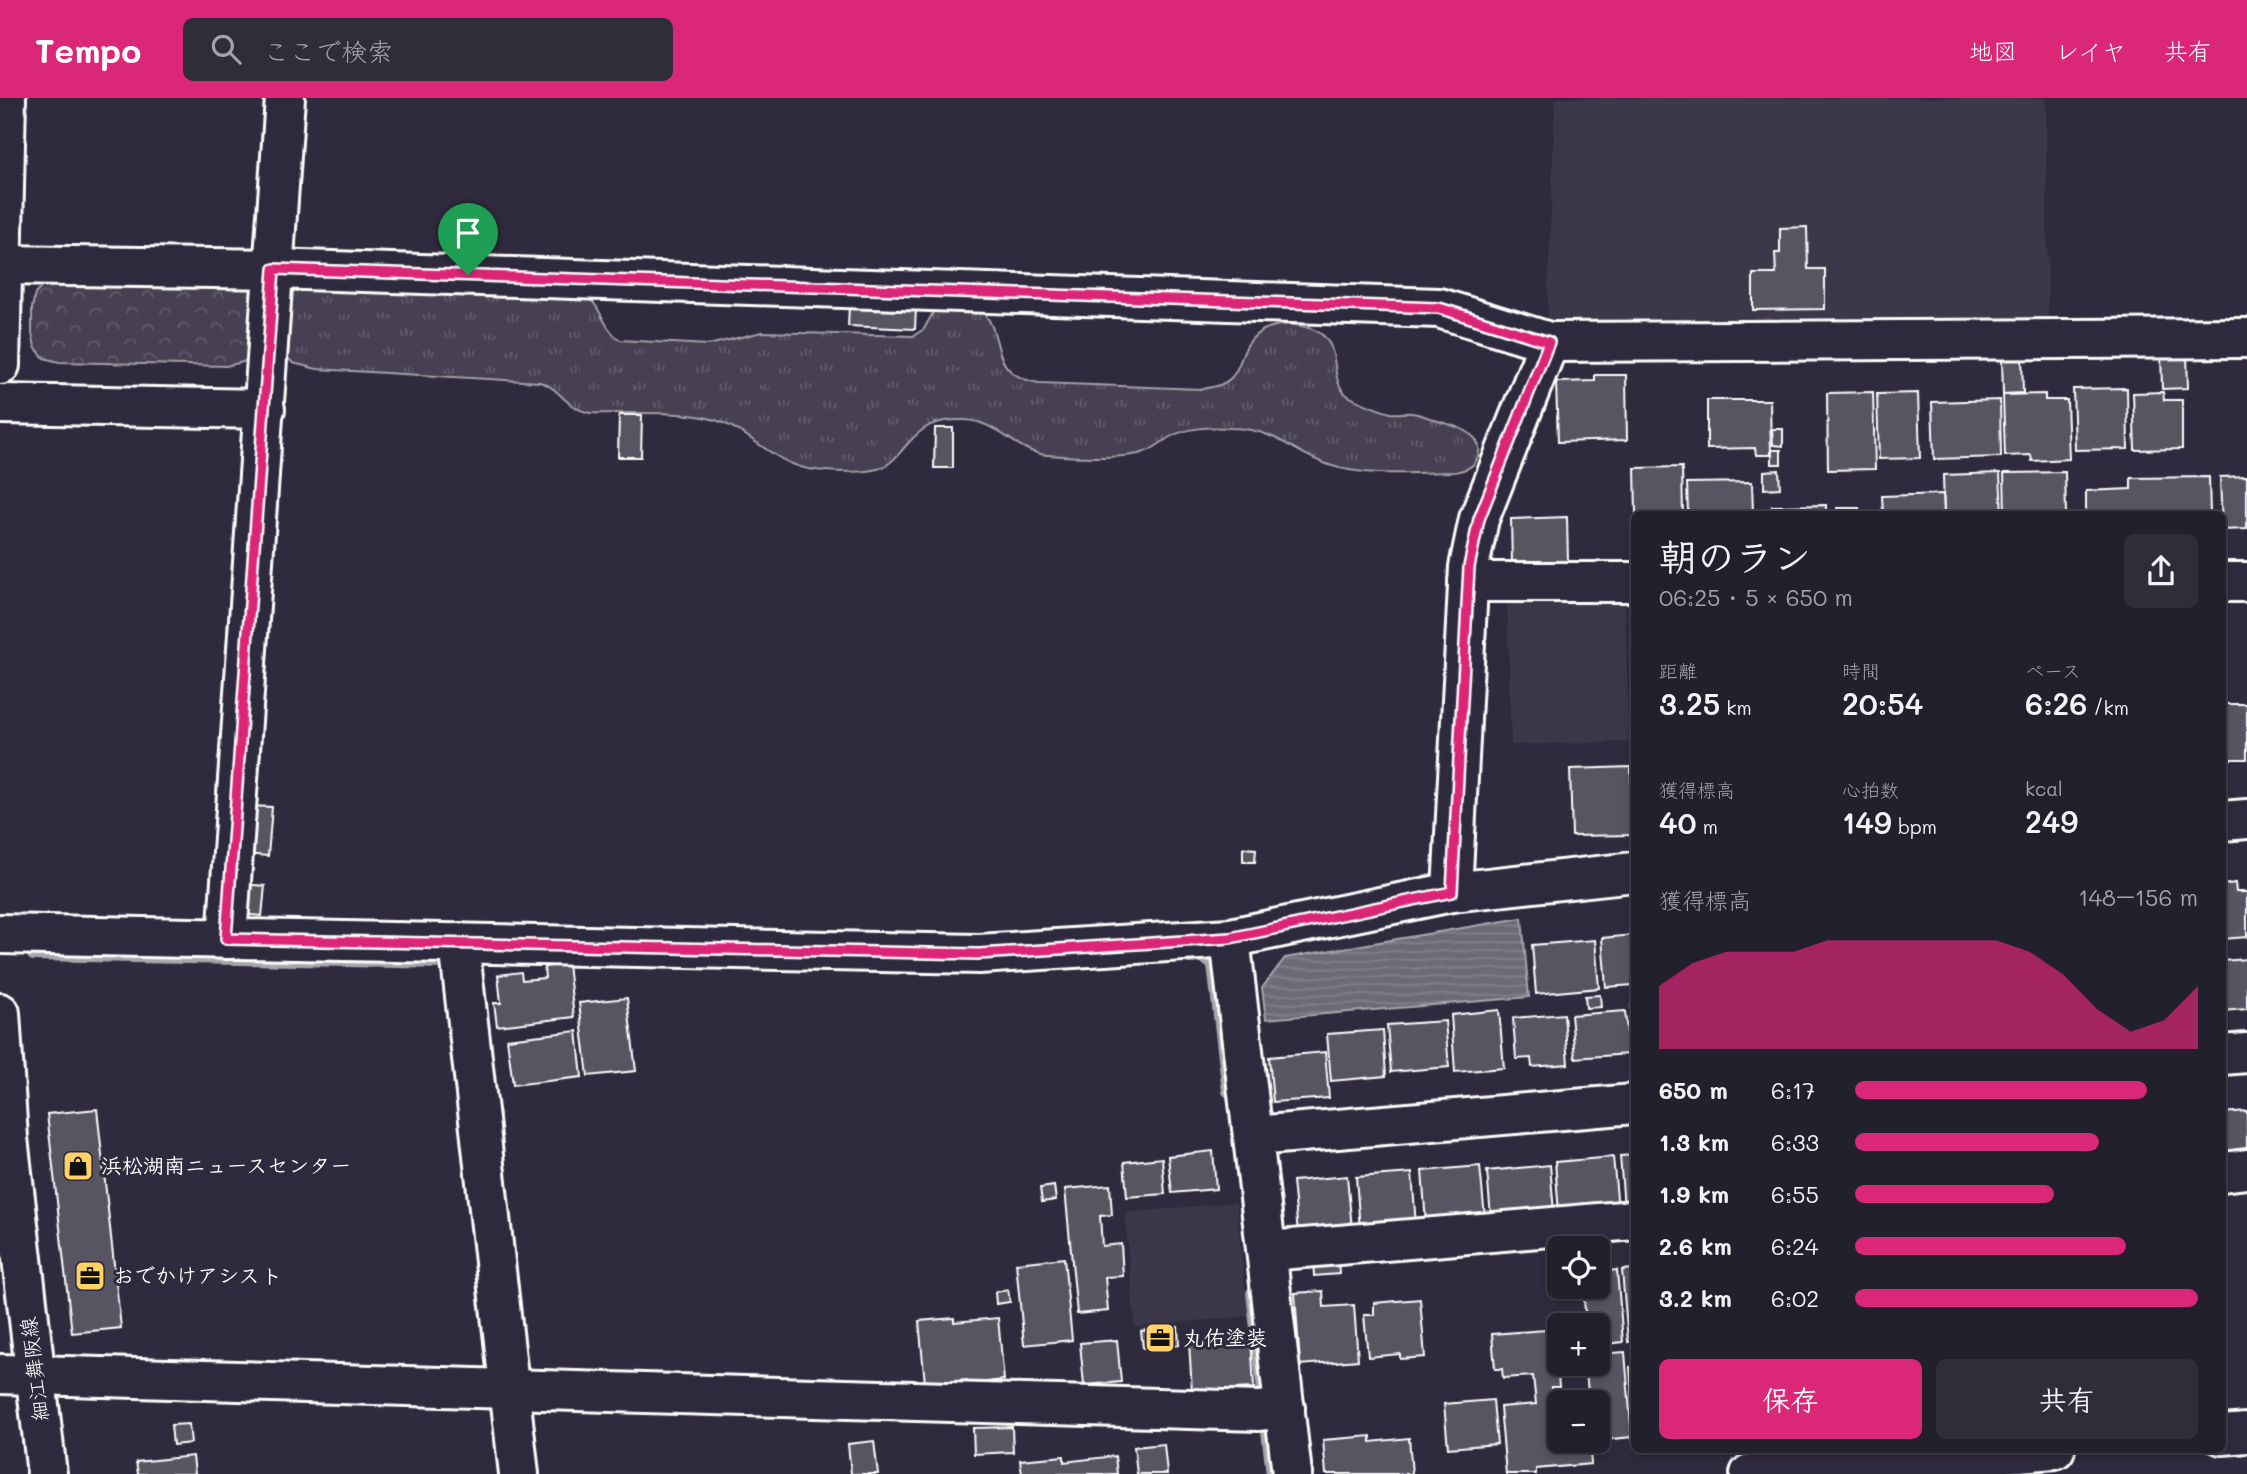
<!DOCTYPE html>
<html lang="ja">
<head>
<meta charset="utf-8">
<style>
  :root { --surface:#23202e; --page:#2f2d3a; --text:#f1f3f6; --muted:#a3a3aa; --line:#403e4a; --accent:#db2777 }
  body { margin:0; font-family:Mali,"Klee One",sans-serif; background:var(--page); color:var(--text); height:100vh; display:flex; flex-direction:column; font-size:26px; white-space:nowrap }
  * { box-sizing:border-box; margin:0 }
  p { font-size:23px; color:var(--muted) }
  .icon { flex:none; width:38px; height:38px; fill:none; stroke:currentColor; stroke-width:2; stroke-linecap:round; stroke-linejoin:round }
  .map { position:relative; flex:1; overflow:hidden }
  .details { position:absolute; left:1631px; top:413px; width:595px; height:942px; display:flex; flex-direction:column; background:var(--surface); border-radius:10px; box-shadow:0 4px 10px #0003,0 0 0 2px var(--line) }
  .details>* { flex:none }
  .controls { position:absolute; left:1547px; top:1138px; display:grid; gap:14px }
  .controls a { display:grid; place-items:center; width:63px; height:63px; border-radius:10px; background:var(--surface); box-shadow:0 4px 10px #0003,0 0 0 2px var(--line); font-size:35px }
  .pin { position:absolute; display:grid; place-items:center; width:60px; height:60px; color:#fff; margin:-72px -30px; border-radius:50% 50% 50% 0; rotate:-45deg; box-shadow:0 0 7px #0007 }
  .pin .icon { rotate:45deg }
  .round { display:grid; place-items:center; flex:none; width:74px; height:74px; border-radius:10px; background:var(--page) }
  .overview { display:flex; align-items:center; justify-content:space-between; height:119px; padding:0 28px }
  h1 { font-size:38px; font-weight:600; line-height:52px }
  .metrics { display:grid; grid-template-columns:repeat(3,1fr); gap:10px; height:119px; padding:7px 28px }
  .metrics div { display:grid; align-content:center }
  .metrics b { font-size:30px; font-weight:600 }
  .metrics small { font-size:19px; font-weight:400 }
  .metrics p { font-size:19px }
  .chart { height:196px; padding:14px 28px }
  .chart p { display:flex; justify-content:space-between }
  .chart svg { width:100%; height:126px; margin-top:7px; fill:var(--accent); opacity:.7 }
  .cta { display:flex; gap:14px; margin-top:auto; padding:14px 28px }
  .cta a { flex:1; height:80px; border-radius:10px; background:var(--accent); color:#fff; font-size:28px; font-weight:600; line-height:80px; text-align:center }
  .cta a+a { background:var(--page); color:var(--text) }
  ul { padding:0 28px; list-style:none; font-size:23px }
  li { display:grid; grid-template-columns:112px 84px 1fr; align-items:center; height:52px }
  li i { height:18px; border-radius:9px; background:var(--accent) }
  header { display:flex; align-items:center; gap:42px; box-sizing:border-box; height:98px; padding:0 35px; background:var(--accent); color:#fff }
  header strong { font-size:33px }
  nav { display:flex; gap:38px; margin-inline-start:auto; font-size:24px }
  .search { width:490px; height:63px; background:var(--page); display:flex; align-items:center; gap:18px; box-sizing:border-box; padding:0 24px; border-radius:10px; color:var(--muted); font-size:26px }
  .map>svg:first-child { display:block }
  .built { fill:#3c3749 }
  .grass { fill:url(#grass-tufts); stroke:#a2a0a8; stroke-width:2 }
  .forest { fill:url(#forest-crowns); stroke:#a2a0a8; stroke-width:2 }
  .water { fill:url(#water-rules); stroke:#a7a6ad; stroke-width:2 }
  .lines { fill:none; stroke-linecap:round; stroke-linejoin:round }
  .stream { stroke:#a7a6ad; stroke-width:12 }
  .building { fill:#595564; stroke:#fff; stroke-width:2 }
  .minor-casing { stroke:#fff; stroke-width:44 }
  .major-casing { stroke:#fff; stroke-width:44 }
  .minor { stroke:#2f2a3d; stroke-width:38 }
  .major { stroke:#2f2a3d; stroke-width:38 }
  .route-casing { stroke:#fff; stroke-width:14 }
  .route { stroke:#db2777; stroke-width:9 }
  .labels { text-anchor:middle; stroke-width:6; stroke-linejoin:round; paint-order:stroke }
  .poi-label { font-size:21px; font-weight:bold; fill:#fff; stroke:#2f2a3d; text-anchor:start }
  .street-label { font-size:21px; fill:#fff; stroke:#2f2a3d }
</style>
</head>
<body>
<header>
<strong>Tempo</strong>
<div class="search"><svg class="icon" aria-label="search" viewBox="0 0 24 24"><circle cx="10" cy="10" r="6"/><path d="M15 15l6 6"/></svg>ここで検索</div>
<nav><a>地図</a><a>レイヤ</a><a>共有</a></nav>
</header>
<div class="map">
<svg width="2247" height="1376" viewBox="0 0 2247 1376">
  <defs>
    <pattern id="grass-tufts" width="24" height="20" patternUnits="userSpaceOnUse" patternTransform="scale(1.75)"><rect width="24" height="20" fill="#464152"/><path d="M3 7l-1-3M5 7V3M7 7l1-3M15 17l-1-3M17 17v-4M19 17l1-3" fill="none" stroke="#625e6c"/></pattern>
    <pattern id="forest-crowns" width="20" height="18" patternUnits="userSpaceOnUse" patternTransform="scale(1.75)"><rect width="20" height="18" fill="#464152"/><path d="M2 6a3 3 0 1 1 6 0M12 15a3 3 0 1 1 6 0" fill="none" stroke="#625e6c"/></pattern>
    <pattern id="water-rules" width="6" height="5" patternUnits="userSpaceOnUse" patternTransform="scale(1.75)"><rect width="6" height="5" fill="#6d6a77"/><path d="M0 2.5h6" fill="none" stroke="#83808b"/></pattern>
  </defs>
  <rect width="100%" height="100%" fill="#2f2a3d"/>
  <filter id="ink" filterUnits="userSpaceOnUse"><feTurbulence type="fractalNoise" baseFrequency=".0143" numOctaves="2"/><feDisplacementMap in="SourceGraphic" scale="14" xChannelSelector="R" yChannelSelector="G"/><feConvolveMatrix kernelMatrix="1 2 1 2 8 2 1 2 1" color-interpolation-filters="sRGB"/></filter>
  <g filter="url(#ink)">
    <!-- built -->
    <g class="built">
      <path d="M1555,0H2046L2048,221L1547,224Z"/>
      <path d="M1507,499H1625L1629,644L1511,647Z"/>
      <path d="M1236,1104L1248,1218L1135,1229L1125,1115Z"/>
    </g>
    <!-- grass -->
    <path class="grass" d="M295,187L584,196C602,207 602,230 620,242L708,247L762,234L913,238L924,231L935,211L979,209C1009,239 984,275 1039,285L1202,291C1213,289 1223,288 1231,280C1237,274 1240,264 1243,256C1251,234 1270,225 1294,227C1352,233 1323,278 1347,297C1354,302 1382,313 1391,315C1398,316 1405,314 1412,315C1421,316 1430,320 1438,323C1455,328 1488,336 1477,361C1473,370 1464,372 1455,374C1415,374 1368,380 1329,367C1291,354 1277,331 1231,330C1210,329 1188,329 1170,339C1160,345 1153,352 1142,355C1121,361 1070,359 1047,357C1015,354 999,324 966,322C935,321 923,327 903,351C897,358 892,365 883,369C868,376 833,374 815,372C774,368 750,331 712,321C678,312 626,316 590,315C563,309 562,291 540,284L317,271L293,265L282,255L284,197Z"/>
    <!-- forest -->
    <path class="forest" d="M46,184L251,187L261,199L255,255L243,264L226,268L59,264L44,260L35,249L32,235V210L35,196Z"/>
    <!-- water -->
    <path class="water" d="M1522,820L1529,899L1266,921L1262,890L1285,860Z"/>
    <g class="lines">
      <!-- stream -->
      <g class="stream">
        <path d="M33,857L447,865"/>
        <path d="M1189,860L1203,859L1213,867L1228,993"/>
        <path d="M1252,1195L1264,1302"/>
        <path d="M1266,1325L1272,1376"/>
      </g>
    </g>
    <!-- building -->
    <g class="building">
      <path d="M1807,129L1808,171H1825V211L1753,212V176H1776L1775,155H1780V130Z"/>
      <path d="M849,207L916,210L915,231L848,228Z"/>
      <path d="M2161,256H2187L2188,290L2162,291Z"/>
      <path d="M2002,259H2022L2023,295L2003,296Z"/>
      <path d="M1595,277H1626L1627,342L1558,344L1556,284L1595,283Z"/>
      <path d="M2127,290L2128,351L2075,352L2073,291Z"/>
      <path d="M1873,294L1875,371L1828,372L1827,295Z"/>
      <path d="M2163,294L2164,302H2182V351L2135,352L2133,295Z"/>
      <path d="M1918,295L1920,360L1879,361L1877,296Z"/>
      <path d="M2045,296V302H2067L2069,361L2032,363L2031,357L2005,358L2003,297Z"/>
      <path d="M1707,302H1770L1771,357H1756L1755,350L1707,351Z"/>
      <path d="M2000,302L2001,359L1934,361L1932,304Z"/>
      <path d="M619,317H642L641,359H618Z"/>
      <path d="M935,330H953V370H934Z"/>
      <path d="M1772,331H1783V348L1773,347Z"/>
      <rect x="1772" y="352" width="9" height="14"/>
      <path d="M1682,369L1683,416H1636L1635,370Z"/>
      <path d="M1779,372L1780,390L1764,391V373Z"/>
      <path d="M2065,374L2066,416H2005L2004,375Z"/>
      <path d="M2000,375L2002,416H1944L1943,377Z"/>
      <path d="M2247,378V431L2222,432L2220,379Z"/>
      <path d="M2209,379L2210,416H2086V393L2131,391V380Z"/>
      <path d="M1752,384L1753,416H1688L1687,385Z"/>
      <path d="M1943,396L1944,416H1883L1882,398Z"/>
      <path d="M1826,407V416H1772V408Z"/>
      <path d="M1837,410H1859L1860,416H1837Z"/>
      <path d="M1567,419L1568,464L1512,466L1511,421Z"/>
      <path d="M2226,606H2247V661H2227Z"/>
      <path d="M1631,669L1633,737L1572,738L1570,671Z"/>
      <path d="M248,708L272,709L268,758L244,756Z"/>
      <path d="M1243,750L1256,751L1255,764H1243Z"/>
      <path d="M2235,785L2236,794H2247V839L2222,841V787Z"/>
      <path d="M242,786L265,788L262,818L239,816Z"/>
      <path d="M1634,837V887L1606,889L1602,840Z"/>
      <path d="M1595,842L1599,890L1536,896L1532,847Z"/>
      <path d="M2247,861V911L2222,913V863Z"/>
      <path d="M568,866L574,919L497,928L494,905H501L498,877L521,874L522,882L545,880L544,869Z"/>
      <path d="M1600,897L1601,909L1586,910L1585,898Z"/>
      <path d="M627,900L636,973L588,978L579,905Z"/>
      <path d="M1631,907H1634V945Z"/>
      <path d="M1499,912L1504,970L1455,974L1451,917Z"/>
      <path d="M1625,913L1629,956L1575,960L1571,917Z"/>
      <path d="M1564,916L1568,966L1532,969L1531,960L1516,961L1513,920Z"/>
      <path d="M1445,923L1449,969L1391,974L1387,927Z"/>
      <path d="M1383,932L1386,978L1331,983L1327,936Z"/>
      <path d="M577,933L582,979L513,987L507,941Z"/>
      <path d="M1325,954L1329,1000L1273,1004L1269,959Z"/>
      <path d="M97,1011L121,1230L72,1235L47,1016Z"/>
      <path d="M2247,1013V1057L2222,1059V1015Z"/>
      <path d="M1213,1053L1216,1091L1172,1095L1168,1058Z"/>
      <path d="M1634,1057V1109L1624,1110L1620,1058Z"/>
      <path d="M1613,1059L1618,1110L1559,1115L1555,1064Z"/>
      <path d="M1162,1060L1165,1096L1127,1099L1124,1064Z"/>
      <path d="M1550,1067L1554,1114L1491,1119L1487,1073Z"/>
      <path d="M1480,1068L1485,1120L1426,1125L1422,1073Z"/>
      <path d="M1412,1075L1416,1127L1360,1132L1356,1079Z"/>
      <path d="M1347,1078L1352,1131L1298,1135L1293,1083Z"/>
      <path d="M1110,1087L1112,1117L1100,1118L1102,1148L1121,1146L1123,1178L1105,1179L1108,1213L1077,1216L1065,1091Z"/>
      <path d="M1054,1088L1056,1102L1042,1104L1040,1090Z"/>
      <path d="M1338,1159L1339,1176L1314,1178L1313,1161Z"/>
      <path d="M1064,1160L1072,1242L1024,1247L1016,1165Z"/>
      <path d="M1634,1171V1243L1628,1244L1622,1172Z"/>
      <path d="M1617,1172L1623,1244L1598,1247V1227H1586L1583,1188H1598V1174Z"/>
      <path d="M1008,1192L1010,1204L996,1206L995,1194Z"/>
      <path d="M1323,1193L1324,1209L1354,1207L1358,1262L1300,1267L1295,1195Z"/>
      <path d="M1420,1201L1425,1259L1400,1261V1256L1368,1259L1364,1217H1374V1205Z"/>
      <path d="M954,1220V1224L998,1220L1004,1282L968,1286L967,1282L925,1285L919,1223Z"/>
      <path d="M1178,1229L1179,1247L1143,1250L1141,1233Z"/>
      <path d="M1559,1231V1265L1583,1266L1568,1267L1569,1274L1558,1275L1559,1289H1551L1552,1297L1585,1294L1586,1304H1559V1342H1589L1591,1366L1536,1371V1376H1506L1500,1309L1536,1306L1533,1278L1503,1280L1502,1271H1495L1492,1236Z"/>
      <path d="M1251,1240L1254,1290L1192,1293L1189,1244Z"/>
      <path d="M1117,1242L1121,1284L1084,1287L1080,1245Z"/>
      <path d="M1625,1254L1632,1339L1592,1343L1598,1342V1304H1589L1585,1265H1598V1256Z"/>
      <path d="M1630,1269H1634V1331Z"/>
      <path d="M1493,1302L1497,1346L1448,1350L1444,1306Z"/>
      <path d="M189,1326L191,1345L173,1347L171,1327Z"/>
      <path d="M1012,1329L1013,1354L974,1356L973,1330Z"/>
      <path d="M1371,1338V1344L1409,1340L1412,1376H1326L1323,1342Z"/>
      <path d="M874,1343L878,1376H851L848,1346Z"/>
      <path d="M1164,1346L1167,1376H1137L1134,1349Z"/>
      <path d="M1771,1351H1809L1771,1354Z"/>
      <path d="M193,1358L195,1376H138L136,1364Z"/>
      <path d="M1064,1358V1364L1115,1358L1117,1376H1022L1020,1362Z"/>
    </g>
    <g class="lines">
      <!-- minor casing -->
      <g class="minor-casing">
        <g id="minor">
          <path d="M0,167L274,171L1439,210L1549,244L1479,421L1469,469L1452,794"/>
          <path d="M1549,244L2247,240"/>
          <path d="M0,306L265,311"/>
          <path d="M1468,484H1634"/>
          <path d="M2222,484H2247"/>
          <path d="M2222,723L2247,721"/>
          <path d="M0,836L979,856L1230,840L1452,794L1634,774"/>
          <path d="M1230,840L1292,1376"/>
          <path d="M227,841L285,0"/>
          <path d="M459,845L519,1376"/>
          <path d="M2222,957L2247,955"/>
          <path d="M1254,1038L1634,1006"/>
          <path d="M2222,1074L2247,1071"/>
          <path d="M1268,1153L1634,1122"/>
          <path d="M0,1276L1259,1313L1285,1310"/>
          <path d="M2222,1337L2247,1335"/>
          <path d="M1750,1376L2055,1351"/>
        </g>
      </g>
      <!-- major casing -->
      <g class="major-casing">
        <g id="major">
          <path d="M0,267L6,0"/>
          <path d="M0,915L8,1040L47,1376"/>
        </g>
      </g>
      <!-- minor -->
      <use href="#minor" class="minor"/>
      <!-- major -->
      <use href="#major" class="major"/>
    </g>
  </g>
  <g class="lines" filter="url(#ink)">
    <!-- route casing -->
    <g class="route-casing">
      <path id="route" d="M274,171L1439,210L1549,244L1479,421L1469,469L1452,794L1230,840L979,856L226,841Z"/>
    </g>
    <!-- route -->
    <use href="#route" class="route"/>
  </g>
  <!-- icons -->
  <defs>
    <g id="shop-square" transform="scale(1.575)"><rect x="-9" y="-9" width="18" height="18" rx="4" fill="#ffd166" stroke="#2f2a3d"/><path d="M-5-2.5h2.3a2.7 3.5 0 0 1 5.4 0H5L5.5 6h-11ZM-1.5-2.5h3a1.5 2.3 0 0 0-3 0Z" fill="#111"/></g>
    <g id="office-square" transform="scale(1.575)"><rect x="-9" y="-9" width="18" height="18" rx="4" fill="#ffd166" stroke="#2f2a3d"/><path d="M-6-3h4V-5.5h4V-3h4V5H-6ZM-1-4.5V-3h2v-1.5ZM-6 0V1H6V0Z" fill="#111"/></g>
  </defs>
  <g fill-rule="evenodd">
    <use href="#shop-square" x="78" y="1068"/>
    <use href="#office-square" x="90" y="1178"/>
    <use href="#office-square" x="1160" y="1240"/>
  </g>
  <g class="labels">
    <!-- poi labels -->
    <g class="poi-label">
      <text x="101" y="1075">浜松湖南ニュースセンター</text>
      <text x="113" y="1185">おでかけアシスト</text>
      <text x="1183" y="1247">丸佑塗装</text>
    </g>
    <!-- street labels -->
    <g class="street-label">
      <text transform="translate(35 1271) rotate(-97)" y="7">細江舞阪線</text>
    </g>
  </g>
</svg>
<div class="controls">
<a><svg class="icon" aria-label="locate" viewBox="0 0 24 24"><circle cx="12" cy="12" r="6"/><path d="M12 2v4M12 18v4M2 12h4M18 12h4"/></svg></a>
<a>+</a>
<a>−</a>
</div>
<div class="pin" style="left:468px;top:177px;background:#1e9e55"><svg class="icon" aria-label="arrive" viewBox="0 0 24 24"><path d="M6 21V4h12l-3 4 3 4H6"/></svg></div>
<section class="details">
<div class="overview"><div><h1>朝のラン</h1><p>06:25 · 5 × 650 m</p></div><a class="round"><svg class="icon" aria-label="share" viewBox="0 0 24 24"><path d="M12 15V3M7 8l5-5 5 5M5 13v7h14v-7"/></svg></a></div>
<div class="metrics">
<div><p>距離</p><b>3.25<small> km</small></b></div>
<div><p>時間</p><b>20:54</b></div>
<div><p>ペース</p><b>6:26<small> /km</small></b></div>
</div>
<div class="metrics">
<div><p>獲得標高</p><b>40<small> m</small></b></div>
<div><p>心拍数</p><b>149<small> bpm</small></b></div>
<div><p>kcal</p><b>249</b></div>
</div>
<div class="chart"><p><span>獲得標高</span>148–156 m</p>
<svg viewBox="0 0 160 44" preserveAspectRatio="none"><path d="M0 44V22L10 14L20 10L30 10L40 10L50 6L60 6L70 6L80 6L90 6L100 6L110 10L120 18L130 30L140 38L150 34L160 22V44z"/></svg>
</div>
<ul>
<li><b>650 m</b>6:17<i style="width:85%"></i></li>
<li><b>1.3 km</b>6:33<i style="width:71%"></i></li>
<li><b>1.9 km</b>6:55<i style="width:58%"></i></li>
<li><b>2.6 km</b>6:24<i style="width:79%"></i></li>
<li><b>3.2 km</b>6:02<i style="width:100%"></i></li>
</ul>
<div class="cta"><a>保存</a><a>共有</a></div>
</section>
</div>
</body>
</html>
